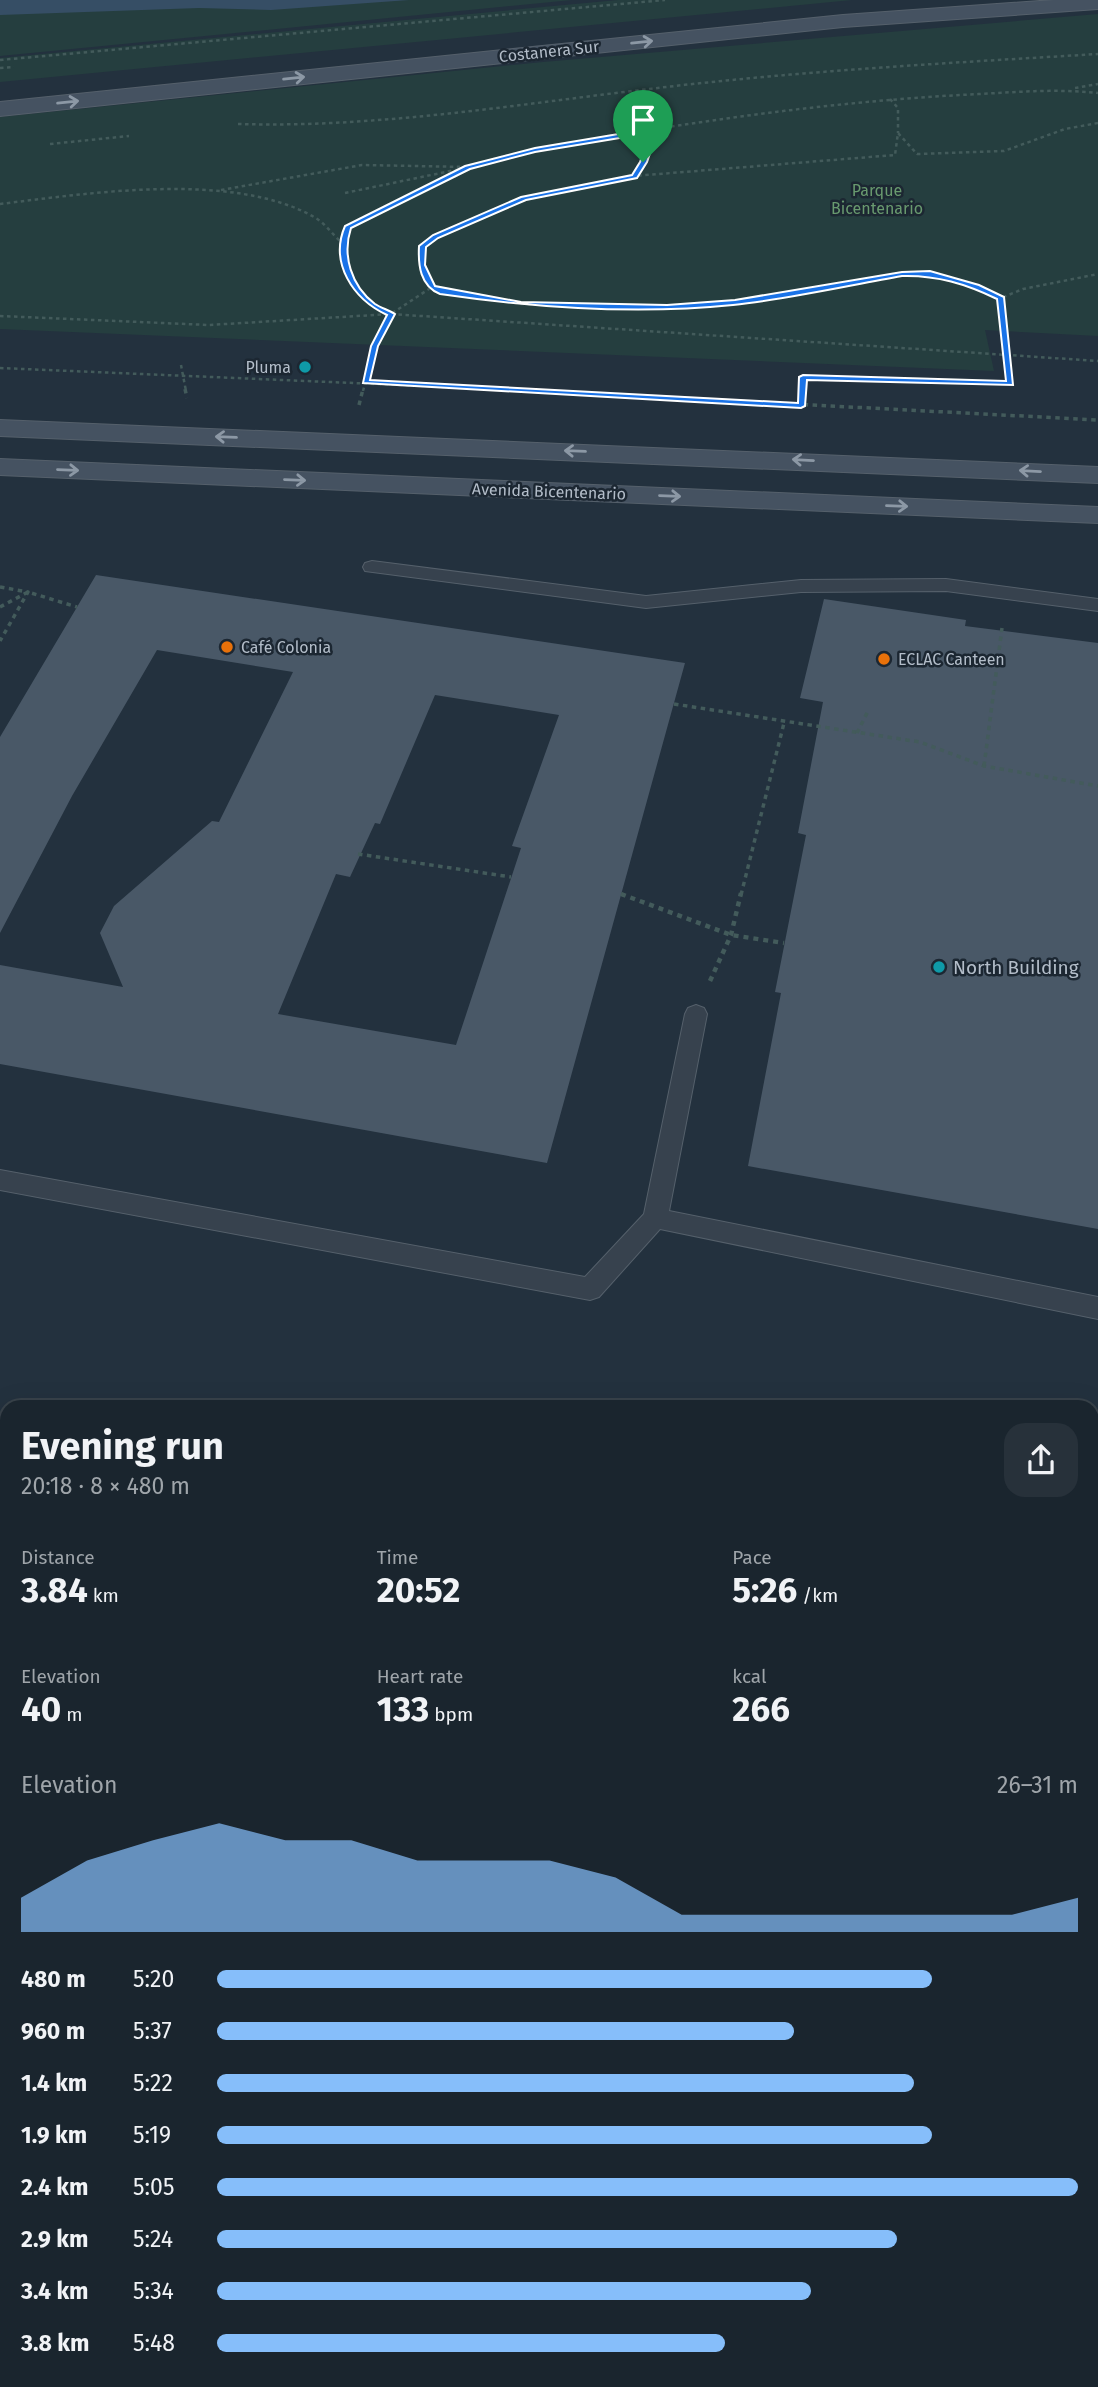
<!DOCTYPE html>
<html lang="en">
<head>
<meta charset="utf-8">
<style>
  :root { --surface:#1a252e; --page:#27313a; --text:#f1f3f6; --muted:#9fa5aa; --line:#38424a; --accent:#86befa }
  body { margin:0; font-family:"Fira Sans",sans-serif; background:var(--page); color:var(--text); height:100vh; display:flex; flex-direction:column; font-size:26px; white-space:nowrap }
  * { box-sizing:border-box; margin:0 }
  p { font-size:23px; color:var(--muted) }
  .icon { flex:none; width:38px; height:38px; fill:none; stroke:currentColor; stroke-width:2; stroke-linecap:round; stroke-linejoin:round }
  .map { position:relative; flex:1; overflow:hidden }
  .side { position:absolute; left:0px; top:1400px; width:1099px; height:987px; display:flex; flex-direction:column; background:var(--surface); border-radius:21px 21px 0 0; box-shadow:0 7px 28px #0002,0 0 0 2px var(--line) }
  .side>* { flex:none }
  .pin { position:absolute; display:grid; place-items:center; width:60px; height:60px; color:#fff; margin:-72px -30px; border-radius:50% 50% 50% 0; rotate:-45deg; box-shadow:0 0 7px #0007 }
  .pin .icon { rotate:45deg }
  .round { display:grid; place-items:center; flex:none; width:74px; height:74px; border-radius:21px; background:var(--page) }
  .head { display:flex; align-items:center; justify-content:space-between; height:119px; padding:0 21px }
  h1 { font-size:38px; font-weight:700; line-height:52px }
  .figures { display:grid; grid-template-columns:repeat(3,1fr); gap:10px; height:119px; padding:7px 21px }
  .figures div { display:grid; align-content:center }
  .figures b { font-size:35px; font-weight:700 }
  .figures small { font-size:19px; font-weight:400 }
  .figures p { font-size:19px }
  .chart { height:196px; padding:14px 21px }
  .chart p { display:flex; justify-content:space-between }
  .chart svg { width:100%; height:126px; margin-top:7px; fill:var(--accent); opacity:.7 }
  ul { padding:0 21px; list-style:none; font-size:23px }
  li { display:grid; grid-template-columns:112px 84px 1fr; align-items:center; height:52px }
  li i { height:18px; border-radius:9px; background:var(--accent) }
  .map>svg:first-child { display:block }
  .green { fill:#253e3f }
  .water { fill:#364e65 }
  .building { fill:#495867; fill-rule:evenodd }
  .lines { fill:none; stroke-linecap:round; stroke-linejoin:round }
  .lane-casing { stroke:#55606b; stroke-width:2 }
  .street-casing { stroke:#55606b; stroke-width:2 }
  .secondary-casing { stroke:#55606b; stroke-width:2 }
  .path-far2 { stroke:#435b5b; stroke-width:2.5; stroke-dasharray:3.5 3.5; stroke-linecap:butt }
  .path-far1 { stroke:#435b5b; stroke-width:3.5; stroke-dasharray:4.5 4.5; stroke-linecap:butt }
  .path { stroke:#435b5b; stroke-width:4.5; stroke-dasharray:5 5; stroke-linecap:butt }
  .lane { fill:#37424e; fill-rule:evenodd }
  .street { fill:#37424e; fill-rule:evenodd }
  .secondary { fill:#455261; fill-rule:evenodd }
  .oneway { stroke:#8c98a5 }
  .route { fill:#1a73e8; stroke:#fff; stroke-width:2; fill-rule:evenodd }
  .culture-dot { fill:#0f9aa8; stroke:#1c2732; stroke-width:2.5 }
  .food-dot { fill:#e8710a; stroke:#1c2732; stroke-width:2.5 }
  .labels { text-anchor:middle; stroke-width:5; stroke-linejoin:round; paint-order:stroke }
  .far-street-label { font-size:16px; fill:#b3bdc9; stroke:#1c2732 }
  .far-park-label { font-size:16px; fill:#699a6f; stroke:#1c2732 }
  .far-poi-label { font-size:16px; fill:#b3bdc9; stroke:#1c2732; text-anchor:start }
  .poi-label { font-size:19px; fill:#b3bdc9; stroke:#1c2732; text-anchor:start }
</style>
</head>
<body>
<div class="map">
<svg width="1098" height="2387" viewBox="0 0 1098 2387">
  <rect width="100%" height="100%" fill="#23313e"/>
  <!-- green -->
  <g class="green">
    <path d="M0,0H572L0,56Z"/>
    <path d="M618,0H852L0,82V58Z"/>
    <path d="M1098,14V336L985,330L994,371L0,329V117L543,62Z"/>
  </g>
  <!-- water -->
  <path class="water" d="M0,0H409L271,10L199,8L0,15Z"/>
  <!-- building -->
  <g class="building">
    <path d="M96,575L685,663L547,1163L0,1064V965L123,987L100,933L114,906L212,821L219,822L293,672L157,650L72,796L0,933V737ZM435,695L559,715L512,846L521,848L456,1045L278,1014L336,874L350,877L375,823L380,824Z"/>
    <path d="M824,599L966,620L965,626L1098,643V1229L748,1166L781,993L775,992L806,835L798,833L823,702L800,698Z"/>
  </g>
  <g class="lines">
    <!-- lane casing -->
    <g class="lane-casing">
      <g id="lane">
        <path d="M372,561L646,596L801,580L946,579L1098,599V611L946,591L801,592L646,608L365,571L363,567L365,563Z"/>
        <path d="M696,1005L704,1008L707,1014L669,1211L1098,1297V1319L660,1229L599,1297L590,1300L0,1190V1170L585,1277L644,1214L685,1014L688,1008Z"/>
      </g>
    </g>
    <!-- street casing -->
    <g class="street-casing">
      <g id="street">
        <path d="M0,1655L7,1656V1700L0,1699Z"/>
        <rect x="1092" y="1708" width="6" height="46"/>
        <path d="M7,1711V1788L0,1791V1714Z"/>
      </g>
    </g>
    <!-- secondary casing -->
    <g class="secondary-casing">
      <g id="secondary">
        <path d="M1054,0H1098V9L843,27L0,116V102L843,15Z"/>
        <path d="M0,420L1098,467V483L0,436Z"/>
        <path d="M0,459L1098,507V523L0,475Z"/>
      </g>
    </g>
    <!-- path-far2 -->
    <g class="path-far2">
      <path d="M0,60L665,0"/>
      <path d="M0,68L14,67"/>
      <path d="M1075,88L1098,84"/>
      <path d="M890,99L898,108V133"/>
      <path d="M1098,123L1065,129L1004,151L917,154L898,133L895,155L634,176L524,198L435,237L423,246L427,277L440,291L521,304L667,307L735,303L917,272L958,280L1001,298L1023,289L1098,274"/>
      <path d="M238,124C377,128 512,105 649,89C798,71 948,63 1098,54"/>
      <path d="M50,144L129,136"/>
      <path d="M635,176L655,130"/>
      <path d="M221,190L362,165L468,167"/>
      <path d="M345,193L460,169"/>
      <path d="M0,204C90,193 233,171 314,217C325,223 333,235 342,243"/>
      <path d="M390,313C357,296 342,272 343,234L357,220L458,175C485,154 560,146 596,139C717,118 837,102 960,95C1006,93 1052,88 1098,93"/>
      <path d="M0,316L209,325L391,314L1098,361"/>
      <path d="M181,365L186,391"/>
      <path d="M0,368L541,391"/>
      <path d="M363,391L375,346L391,314L432,287"/>
      <path d="M802,391L803,377L1010,383L1001,298"/>
    </g>
    <!-- path-far1 -->
    <g class="path-far1">
      <path d="M185,389L187,398"/>
      <path d="M507,389L1098,420"/>
      <path d="M359,405L363,389"/>
      <path d="M801,406L802,389"/>
      <path d="M0,587L28,592L0,641"/>
      <path d="M0,607L28,592L77,607"/>
      <path d="M674,704L920,742L984,766L1098,786"/>
      <path d="M857,733L869,709"/>
      <path d="M984,766L1002,628"/>
      <path d="M358,854L511,877"/>
      <path d="M621,894L624,895"/>
      <path d="M741,895L784,723"/>
    </g>
    <!-- path -->
    <g class="path">
      <path d="M621,894L731,935L784,943"/>
      <path d="M710,981L731,935L741,893"/>
    </g>
    <!-- lane -->
    <use href="#lane" class="lane"/>
    <!-- street -->
    <use href="#street" class="street"/>
    <!-- secondary -->
    <use href="#secondary" class="secondary"/>
  </g>
  <!-- one-way arrows -->
  <defs><path id="oneway-shaft" d="M-6 0H5M1.5-3L5.5 0L1.5 3" fill="none" stroke-width="1.6" stroke-linecap="round" stroke-linejoin="round" transform="scale(1.75)"/></defs>
  <g class="oneway">
    <use href="#oneway-shaft" transform="translate(642 42) rotate(-6)"/>
    <use href="#oneway-shaft" transform="translate(294 78) rotate(-6)"/>
    <use href="#oneway-shaft" transform="translate(68 102) rotate(-6)"/>
    <use href="#oneway-shaft" transform="translate(226 437) rotate(-178)"/>
    <use href="#oneway-shaft" transform="translate(575 451) rotate(-178)"/>
    <use href="#oneway-shaft" transform="translate(803 460) rotate(-177)"/>
    <use href="#oneway-shaft" transform="translate(68 470) rotate(2)"/>
    <use href="#oneway-shaft" transform="translate(1030 471) rotate(-177)"/>
    <use href="#oneway-shaft" transform="translate(295 480) rotate(2)"/>
    <use href="#oneway-shaft" transform="translate(670 496) rotate(2)"/>
    <use href="#oneway-shaft" transform="translate(897 506) rotate(2)"/>
  </g>
  <!-- route -->
  <path class="route" d="M654,128L658,130L647,162L637,178L526,200L438,238L426,247L425,265L435,286L521,302L667,305L735,300L902,272L930,271L979,285L1004,297L1013,385L807,380L805,406L801,408L363,383L371,346L387,315C353,299 329,263 345,226L465,166L535,148ZM650,133L640,162L632,175L521,197L433,235L419,246C418,265 420,286 440,294C536,308 635,315 733,305C789,299 846,286 902,276C937,275 966,284 997,299L1006,381L803,375L799,377L798,403L370,380L378,346L395,314C389,310 381,308 375,304C351,286 342,255 351,228L470,169L535,152Z"/>
  <!-- markers -->
  <g class="culture-dot">
    <circle cx="305" cy="367" r="7"/>
    <circle cx="939" cy="967" r="7"/>
  </g>
  <g class="food-dot">
    <circle cx="227" cy="647" r="7"/>
    <circle cx="884" cy="659" r="7"/>
  </g>
  <g class="labels">
    <!-- far-street labels -->
    <g class="far-street-label">
      <text transform="translate(549 51) rotate(-6)" y="6">Costanera Sur</text>
      <text transform="translate(549 491) rotate(2)" y="6">Avenida Bicentenario</text>
    </g>
    <!-- far-park labels -->
    <g class="far-park-label">
      <text x="877" y="196">Parque<tspan x="877" dy="18">Bicentenario</tspan></text>
    </g>
    <!-- far-poi labels -->
    <g class="far-poi-label">
      <text x="291" y="373" text-anchor="end">Pluma</text>
      <text x="241" y="653">Café Colonia</text>
      <text x="898" y="665">ECLAC Canteen</text>
    </g>
    <!-- poi labels -->
    <g class="poi-label">
      <text x="953" y="974">North Building</text>
    </g>
  </g>
</svg>
<div class="pin" style="left:643px;top:162px;background:#1e9e55"><svg class="icon" aria-label="arrive" viewBox="0 0 24 24"><path d="M6 21V4h12l-3 4 3 4H6"/></svg></div>
<section class="side">
<div class="head"><div><h1>Evening run</h1><p>20:18 · 8 × 480 m</p></div><a class="round"><svg class="icon" aria-label="share" viewBox="0 0 24 24"><path d="M12 15V3M7 8l5-5 5 5M5 13v7h14v-7"/></svg></a></div>
<div class="figures">
<div><p>Distance</p><b>3.84<small> km</small></b></div>
<div><p>Time</p><b>20:52</b></div>
<div><p>Pace</p><b>5:26<small> /km</small></b></div>
</div>
<div class="figures">
<div><p>Elevation</p><b>40<small> m</small></b></div>
<div><p>Heart rate</p><b>133<small> bpm</small></b></div>
<div><p>kcal</p><b>266</b></div>
</div>
<div class="chart"><p><span>Elevation</span>26–31 m</p>
<svg viewBox="0 0 160 44" preserveAspectRatio="none"><path d="M0 44V32L10 19L20 12L30 6L40 12L50 12L60 19L70 19L80 19L90 25L100 38L110 38L120 38L130 38L140 38L150 38L160 32V44z"/></svg>
</div>
<ul>
<li><b>480 m</b>5:20<i style="width:83%"></i></li>
<li><b>960 m</b>5:37<i style="width:67%"></i></li>
<li><b>1.4 km</b>5:22<i style="width:81%"></i></li>
<li><b>1.9 km</b>5:19<i style="width:83%"></i></li>
<li><b>2.4 km</b>5:05<i style="width:100%"></i></li>
<li><b>2.9 km</b>5:24<i style="width:79%"></i></li>
<li><b>3.4 km</b>5:34<i style="width:69%"></i></li>
<li><b>3.8 km</b>5:48<i style="width:59%"></i></li>
</ul>
</section>
</div>
</body>
</html>
